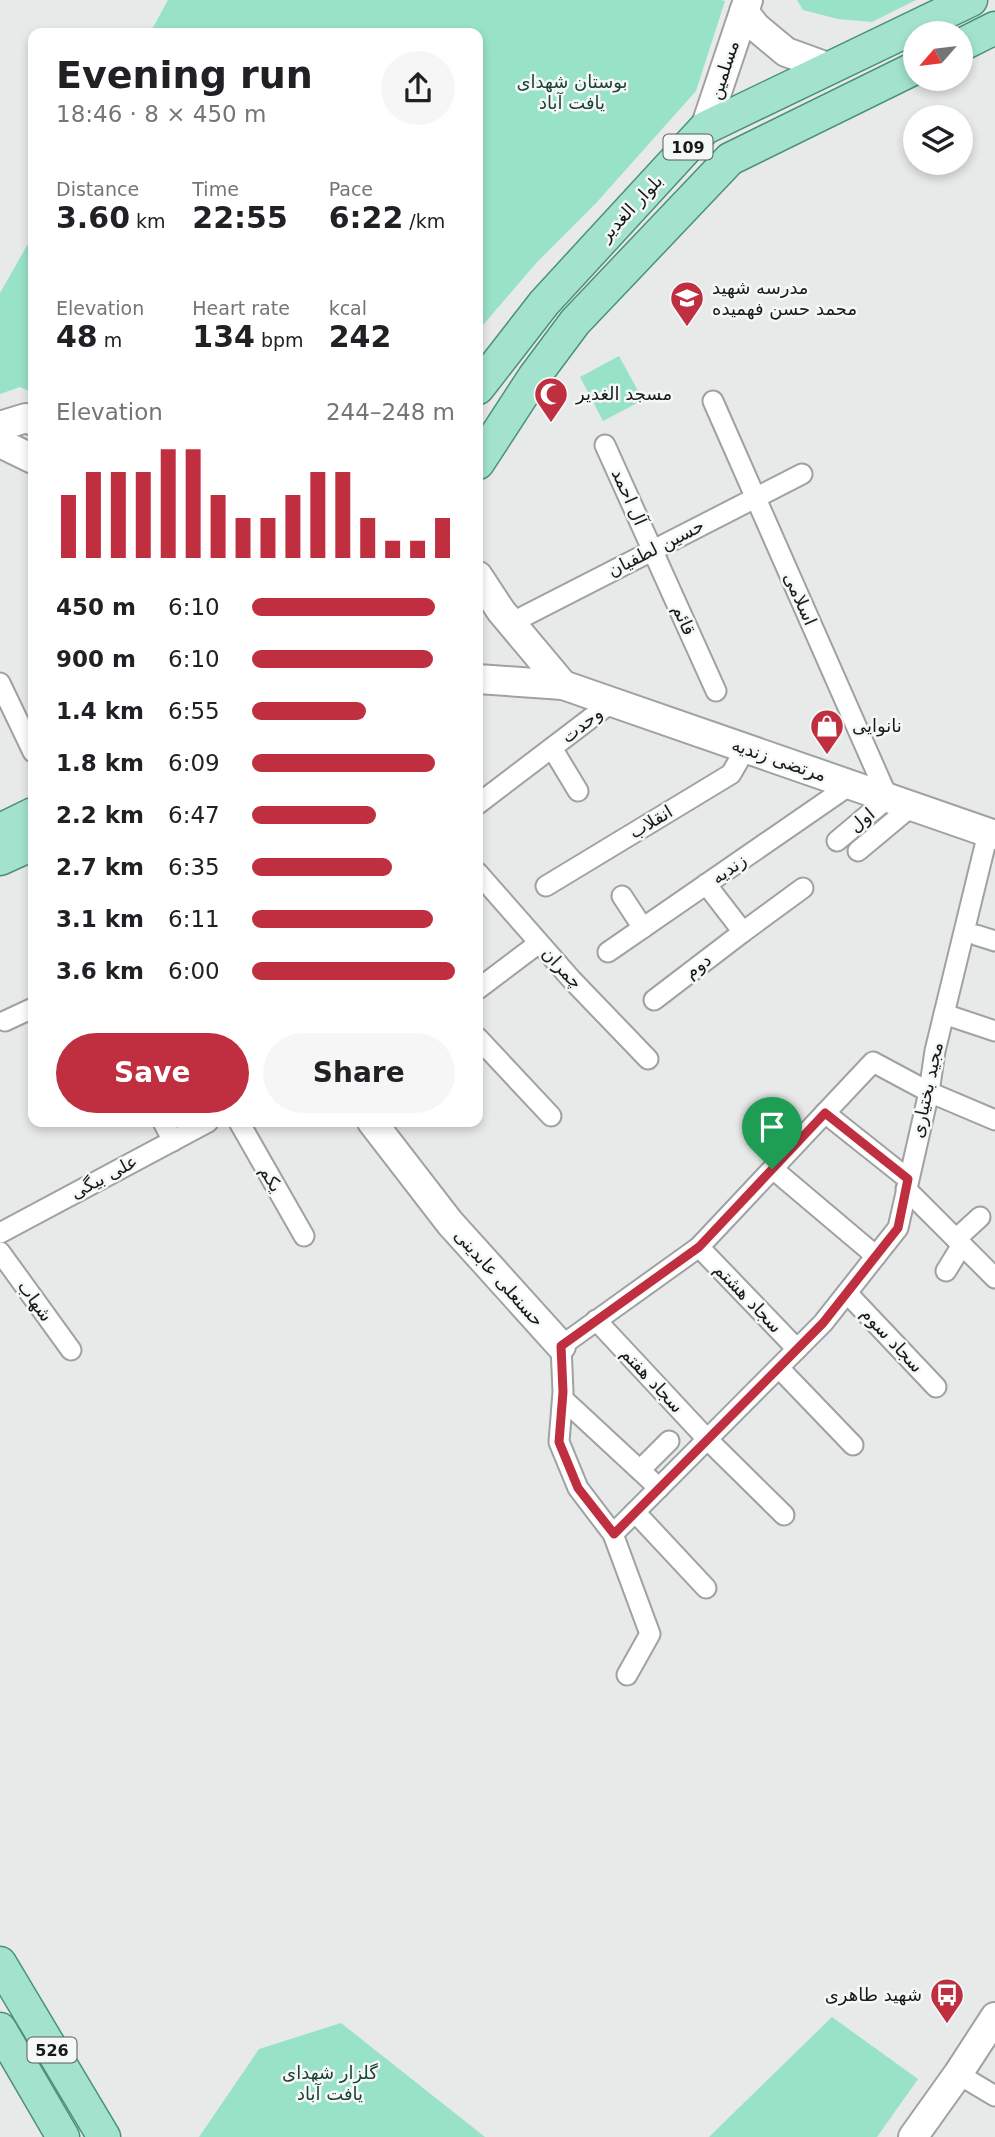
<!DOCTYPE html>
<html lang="en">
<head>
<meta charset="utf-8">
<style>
  :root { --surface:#fff; --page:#f6f6f6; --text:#202124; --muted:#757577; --accent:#c02f40 }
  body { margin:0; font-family:"DejaVu Sans",Cairo,sans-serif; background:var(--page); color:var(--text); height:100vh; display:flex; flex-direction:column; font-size:26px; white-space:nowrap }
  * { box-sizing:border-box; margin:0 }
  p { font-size:23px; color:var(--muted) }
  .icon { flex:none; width:38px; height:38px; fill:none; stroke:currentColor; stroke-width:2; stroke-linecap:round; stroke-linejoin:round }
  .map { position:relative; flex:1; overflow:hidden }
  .details { position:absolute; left:28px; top:28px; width:455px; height:1099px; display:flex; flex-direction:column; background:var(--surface); border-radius:14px; box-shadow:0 4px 10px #0003 }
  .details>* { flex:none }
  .needle { width:46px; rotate:242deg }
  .buttons { position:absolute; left:903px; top:21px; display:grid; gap:14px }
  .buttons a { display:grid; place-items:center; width:70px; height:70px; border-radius:50%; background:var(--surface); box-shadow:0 4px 10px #0003; font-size:35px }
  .pin { position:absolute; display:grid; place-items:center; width:60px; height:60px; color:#fff; margin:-72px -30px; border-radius:50% 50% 50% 0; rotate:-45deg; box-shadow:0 0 7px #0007 }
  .pin .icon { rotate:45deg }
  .round { display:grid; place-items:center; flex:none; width:74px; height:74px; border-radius:37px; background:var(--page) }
  .overview { display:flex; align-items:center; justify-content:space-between; height:119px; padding:0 28px }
  h1 { font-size:38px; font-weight:800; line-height:52px }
  .figures { display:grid; grid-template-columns:repeat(3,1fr); gap:10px; height:119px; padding:7px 28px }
  .figures div { display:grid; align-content:center }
  .figures b { font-size:30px; font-weight:800 }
  .figures small { font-size:19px; font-weight:400 }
  .figures p { font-size:19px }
  .chart { height:196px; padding:14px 28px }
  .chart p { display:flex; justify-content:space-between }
  .chart svg { width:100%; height:126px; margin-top:7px; stroke:var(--accent); stroke-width:6 }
  .cta { display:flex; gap:14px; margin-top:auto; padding:14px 28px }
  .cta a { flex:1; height:80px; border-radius:42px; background:var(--accent); color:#fff; font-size:28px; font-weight:800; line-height:80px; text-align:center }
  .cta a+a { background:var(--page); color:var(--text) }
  ul { padding:0 28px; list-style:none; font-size:23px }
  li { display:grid; grid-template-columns:112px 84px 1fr; align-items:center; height:52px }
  li i { height:18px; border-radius:9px; background:var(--accent) }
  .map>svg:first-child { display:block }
  .green { fill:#98e2c7 }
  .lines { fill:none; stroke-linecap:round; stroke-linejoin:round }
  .street-casing { stroke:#9fa2a1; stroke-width:23 }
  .secondary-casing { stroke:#9fa2a1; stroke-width:32 }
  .primary-casing { stroke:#4b917a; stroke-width:35 }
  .street { stroke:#fff; stroke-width:19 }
  .secondary { stroke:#fff; stroke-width:28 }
  .primary { stroke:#a3e3ce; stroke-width:32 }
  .route-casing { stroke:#fff; stroke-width:14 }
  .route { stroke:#c02f40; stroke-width:9 }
  .labels { text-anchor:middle; stroke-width:5; stroke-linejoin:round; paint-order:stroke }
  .shield { fill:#f4f8f6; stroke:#5a5d5b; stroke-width:2 }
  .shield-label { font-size:16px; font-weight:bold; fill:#181a19 }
  .street-label { font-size:18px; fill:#181a19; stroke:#f4f8f6 }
  .park-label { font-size:18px; fill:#1c4135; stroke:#f4f8f6 }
  .poi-label { font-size:18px; fill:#181a19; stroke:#f4f8f6; text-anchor:start }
</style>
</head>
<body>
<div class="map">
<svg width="995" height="2137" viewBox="0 0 995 2137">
  <rect width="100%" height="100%" fill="#e7eae9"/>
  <!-- green -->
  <g class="green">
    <path d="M168,0H721L725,1L696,91L597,202L537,262L478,331V33H150Z"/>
    <path d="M797,0H916L872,22L838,19L803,10Z"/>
    <path d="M33,235V393L20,387L0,394V293Z"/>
    <path d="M619,356L643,400L603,421L580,377Z"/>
    <path d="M832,2017L918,2079L877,2137H709Z"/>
    <path d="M341,2023L485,2137H199L259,2049Z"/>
  </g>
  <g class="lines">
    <!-- street casing -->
    <g class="street-casing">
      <g id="street">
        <path d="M713,401L888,798L837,841"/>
        <path d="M605,445L716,691"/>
        <path d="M511,623L802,474"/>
        <path d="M0,683L33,752"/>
        <path d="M552,748L578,791"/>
        <path d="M478,804L612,702"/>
        <path d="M858,851L912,806"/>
        <path d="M478,873L572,980L648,1059"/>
        <path d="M546,886L731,774L746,748"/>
        <path d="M622,896L643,928"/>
        <path d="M743,932L803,888"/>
        <path d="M976,935L995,941"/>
        <path d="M608,952L850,785"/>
        <path d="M478,989L539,943"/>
        <path d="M654,1000L743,932L706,884"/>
        <path d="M944,1014L995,1031"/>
        <path d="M5,1021L33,1008"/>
        <path d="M478,1038L551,1116"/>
        <path d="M825,1113L908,1179"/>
        <path d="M163,1122L173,1141"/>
        <path d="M239,1122L304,1236"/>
        <path d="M773,1169L876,1256"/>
        <path d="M906,1189L995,1278"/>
        <path d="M0,1233L208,1122"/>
        <path d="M956,1239L980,1217"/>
        <path d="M699,1247L797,1349"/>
        <path d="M0,1252L71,1350"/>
        <path d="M946,1271L962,1245"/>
        <path d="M847,1293L936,1387"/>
        <path d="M596,1320L707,1439L784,1515"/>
        <path d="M779,1368L853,1445"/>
        <path d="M563,1399L659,1488"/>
        <path d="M640,1470L669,1441"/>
        <path d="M635,1512L706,1588"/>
        <path d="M613,1534L823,1323L898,1228L929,1092L935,1051L988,833"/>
        <path d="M627,1675L650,1634L613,1534L578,1488L559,1442L563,1392L561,1346L699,1247L873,1062L929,1092L995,1120"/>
        <path d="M958,2074L995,2096"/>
      </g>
    </g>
    <!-- secondary casing -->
    <g class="secondary-casing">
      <g id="secondary">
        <path d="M744,12L756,27L786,52L830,68"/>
        <path d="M705,128L748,0"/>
        <path d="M0,426L26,418L33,421"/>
        <path d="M0,443L33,459"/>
        <path d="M478,576L501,611L563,685"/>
        <path d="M478,679L563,685L995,835"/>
        <path d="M372,1122L450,1223L561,1346"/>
        <path d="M913,2137L958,2074L995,2017"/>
      </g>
    </g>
    <!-- primary casing -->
    <g class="primary-casing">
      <g id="primary">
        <path d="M961,45L995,28"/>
        <path d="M478,388L544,303L705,128L971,0"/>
        <path d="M478,463L534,377L575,322L730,159L915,68"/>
        <path d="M0,830L33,814"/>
        <path d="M0,859L33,844"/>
        <path d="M0,1963L104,2137"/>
        <path d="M0,2029L63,2137"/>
      </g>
    </g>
    <!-- street -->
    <use href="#street" class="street"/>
    <!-- secondary -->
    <use href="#secondary" class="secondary"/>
    <!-- primary -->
    <use href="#primary" class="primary"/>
  </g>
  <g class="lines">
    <!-- route casing -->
    <g class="route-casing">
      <path id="route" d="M825,1113L908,1179L898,1228L823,1323L614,1534L578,1488L559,1442L563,1392L561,1346L699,1247Z"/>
    </g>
    <!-- route -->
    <use href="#route" class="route"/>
  </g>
  <!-- icons -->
  <defs>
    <g id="school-pin" transform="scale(1.75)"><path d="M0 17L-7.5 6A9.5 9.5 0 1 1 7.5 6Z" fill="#c02f40" stroke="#f4f8f6"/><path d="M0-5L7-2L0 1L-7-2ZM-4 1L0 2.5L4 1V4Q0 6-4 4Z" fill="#fff"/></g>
    <g id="mosque-pin" transform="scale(1.75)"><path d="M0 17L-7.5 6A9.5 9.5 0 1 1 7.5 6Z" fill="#c02f40" stroke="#f4f8f6"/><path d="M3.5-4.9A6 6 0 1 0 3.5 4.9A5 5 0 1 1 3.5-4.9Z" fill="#fff"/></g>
    <g id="shop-pin" transform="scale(1.75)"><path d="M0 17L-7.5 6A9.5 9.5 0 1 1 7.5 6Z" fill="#c02f40" stroke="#f4f8f6"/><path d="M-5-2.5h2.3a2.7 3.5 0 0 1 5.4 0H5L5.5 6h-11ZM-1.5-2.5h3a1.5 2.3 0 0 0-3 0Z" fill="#fff"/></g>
    <g id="bus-pin" transform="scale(1.75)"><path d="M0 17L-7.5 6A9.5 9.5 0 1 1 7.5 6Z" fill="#c02f40" stroke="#f4f8f6"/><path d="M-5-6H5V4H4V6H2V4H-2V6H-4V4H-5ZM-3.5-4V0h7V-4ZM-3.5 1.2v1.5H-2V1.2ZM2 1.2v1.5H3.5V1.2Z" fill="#fff"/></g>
  </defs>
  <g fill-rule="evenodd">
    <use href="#school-pin" x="687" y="298"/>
    <use href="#mosque-pin" x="551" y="394"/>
    <use href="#shop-pin" x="827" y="726"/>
    <use href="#bus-pin" x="947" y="1995"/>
  </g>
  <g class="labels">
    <!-- shield labels -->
    <g class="shield">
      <rect x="663.5" y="134.5" width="49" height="25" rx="5"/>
      <rect x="27.5" y="2037.5" width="49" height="25" rx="5"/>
    </g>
    <g class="shield-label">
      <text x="688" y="153">109</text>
      <text x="52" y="2056">526</text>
    </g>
    <!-- street labels -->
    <g class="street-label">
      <text transform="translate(724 70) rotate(-72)" y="6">مسلمین</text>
      <text transform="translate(631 208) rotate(-47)" y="6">بلوار الغدیر</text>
      <text transform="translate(629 497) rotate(66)" y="6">آل احمد</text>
      <text transform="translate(656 548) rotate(-27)" y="6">حسین لطفیان</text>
      <text transform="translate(800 599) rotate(66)" y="6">اسلامی</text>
      <text transform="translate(684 620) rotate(66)" y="6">قائم</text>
      <text transform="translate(582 725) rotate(-38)" y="6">وحدت</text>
      <text transform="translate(779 760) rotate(19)" y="6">مرتضی زندیه</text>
      <text transform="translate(862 820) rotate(-40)" y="6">اول</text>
      <text transform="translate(651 822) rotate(-31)" y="6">انقلاب</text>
      <text transform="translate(729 869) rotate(-35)" y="6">زندیه</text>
      <text transform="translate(698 966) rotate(-37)" y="6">دوم</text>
      <text transform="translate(562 968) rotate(47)" y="6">چمران</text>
      <text transform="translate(927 1090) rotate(-78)" y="6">مجید بختیاری</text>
      <text transform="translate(104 1177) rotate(-28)" y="6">علی بیگی</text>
      <text transform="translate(271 1179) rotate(60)" y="6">یکم</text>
      <text transform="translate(499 1278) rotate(48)" y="6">حسنعلی عابدینی</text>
      <text transform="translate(748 1298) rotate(46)" y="6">سجاد هشتم</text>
      <text transform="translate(35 1301) rotate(54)" y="6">شهاب</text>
      <text transform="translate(892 1340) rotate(47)" y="6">سجاد سوم</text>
      <text transform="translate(652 1380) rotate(47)" y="6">سجاد هفتم</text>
    </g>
    <!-- park labels -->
    <g class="park-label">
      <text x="572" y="88">بوستان شهدای<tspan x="572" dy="21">یافت آباد</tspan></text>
      <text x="330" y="2079">گلزار شهدای<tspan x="330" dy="21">یافت آباد</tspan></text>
    </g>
    <!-- poi labels -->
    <g class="poi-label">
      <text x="712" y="294">مدرسه شهید<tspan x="712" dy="21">محمد حسن فهمیده</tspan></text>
      <text x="576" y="400">مسجد الغدیر</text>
      <text x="852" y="732">نانوایی</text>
      <text x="922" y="2001" text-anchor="end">شهید طاهری</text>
    </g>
  </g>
</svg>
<div class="buttons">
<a><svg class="needle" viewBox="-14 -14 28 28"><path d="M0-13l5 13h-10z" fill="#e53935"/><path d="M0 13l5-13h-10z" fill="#757577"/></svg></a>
<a><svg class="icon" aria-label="layers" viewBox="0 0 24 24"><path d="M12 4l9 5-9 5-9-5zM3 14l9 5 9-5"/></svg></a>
</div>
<div class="pin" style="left:772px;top:1169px;background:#1e9e55"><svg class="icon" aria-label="arrive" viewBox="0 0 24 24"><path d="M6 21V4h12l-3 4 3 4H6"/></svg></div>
<section class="details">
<div class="overview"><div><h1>Evening run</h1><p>18:46 · 8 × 450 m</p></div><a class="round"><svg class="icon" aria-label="share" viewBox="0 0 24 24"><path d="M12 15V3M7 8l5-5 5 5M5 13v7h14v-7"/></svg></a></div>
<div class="figures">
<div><p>Distance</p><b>3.60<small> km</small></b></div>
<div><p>Time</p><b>22:55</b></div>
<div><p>Pace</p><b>6:22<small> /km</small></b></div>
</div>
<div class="figures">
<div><p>Elevation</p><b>48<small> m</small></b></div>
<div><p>Heart rate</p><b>134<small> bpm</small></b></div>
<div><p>kcal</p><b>242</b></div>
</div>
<div class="chart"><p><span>Elevation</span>244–248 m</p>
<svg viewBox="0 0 160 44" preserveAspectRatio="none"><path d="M5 44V22M15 44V14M25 44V14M35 44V14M45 44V6M55 44V6M65 44V22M75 44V30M85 44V30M95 44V22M105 44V14M115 44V14M125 44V30M135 44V38M145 44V38M155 44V30"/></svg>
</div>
<ul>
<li><b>450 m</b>6:10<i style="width:90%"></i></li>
<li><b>900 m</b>6:10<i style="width:89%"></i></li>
<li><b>1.4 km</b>6:55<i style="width:56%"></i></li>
<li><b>1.8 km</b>6:09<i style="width:90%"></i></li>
<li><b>2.2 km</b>6:47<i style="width:61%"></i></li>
<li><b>2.7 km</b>6:35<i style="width:69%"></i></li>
<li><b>3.1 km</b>6:11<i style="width:89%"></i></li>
<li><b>3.6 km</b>6:00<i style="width:100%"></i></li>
</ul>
<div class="cta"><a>Save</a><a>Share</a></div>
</section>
</div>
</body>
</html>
